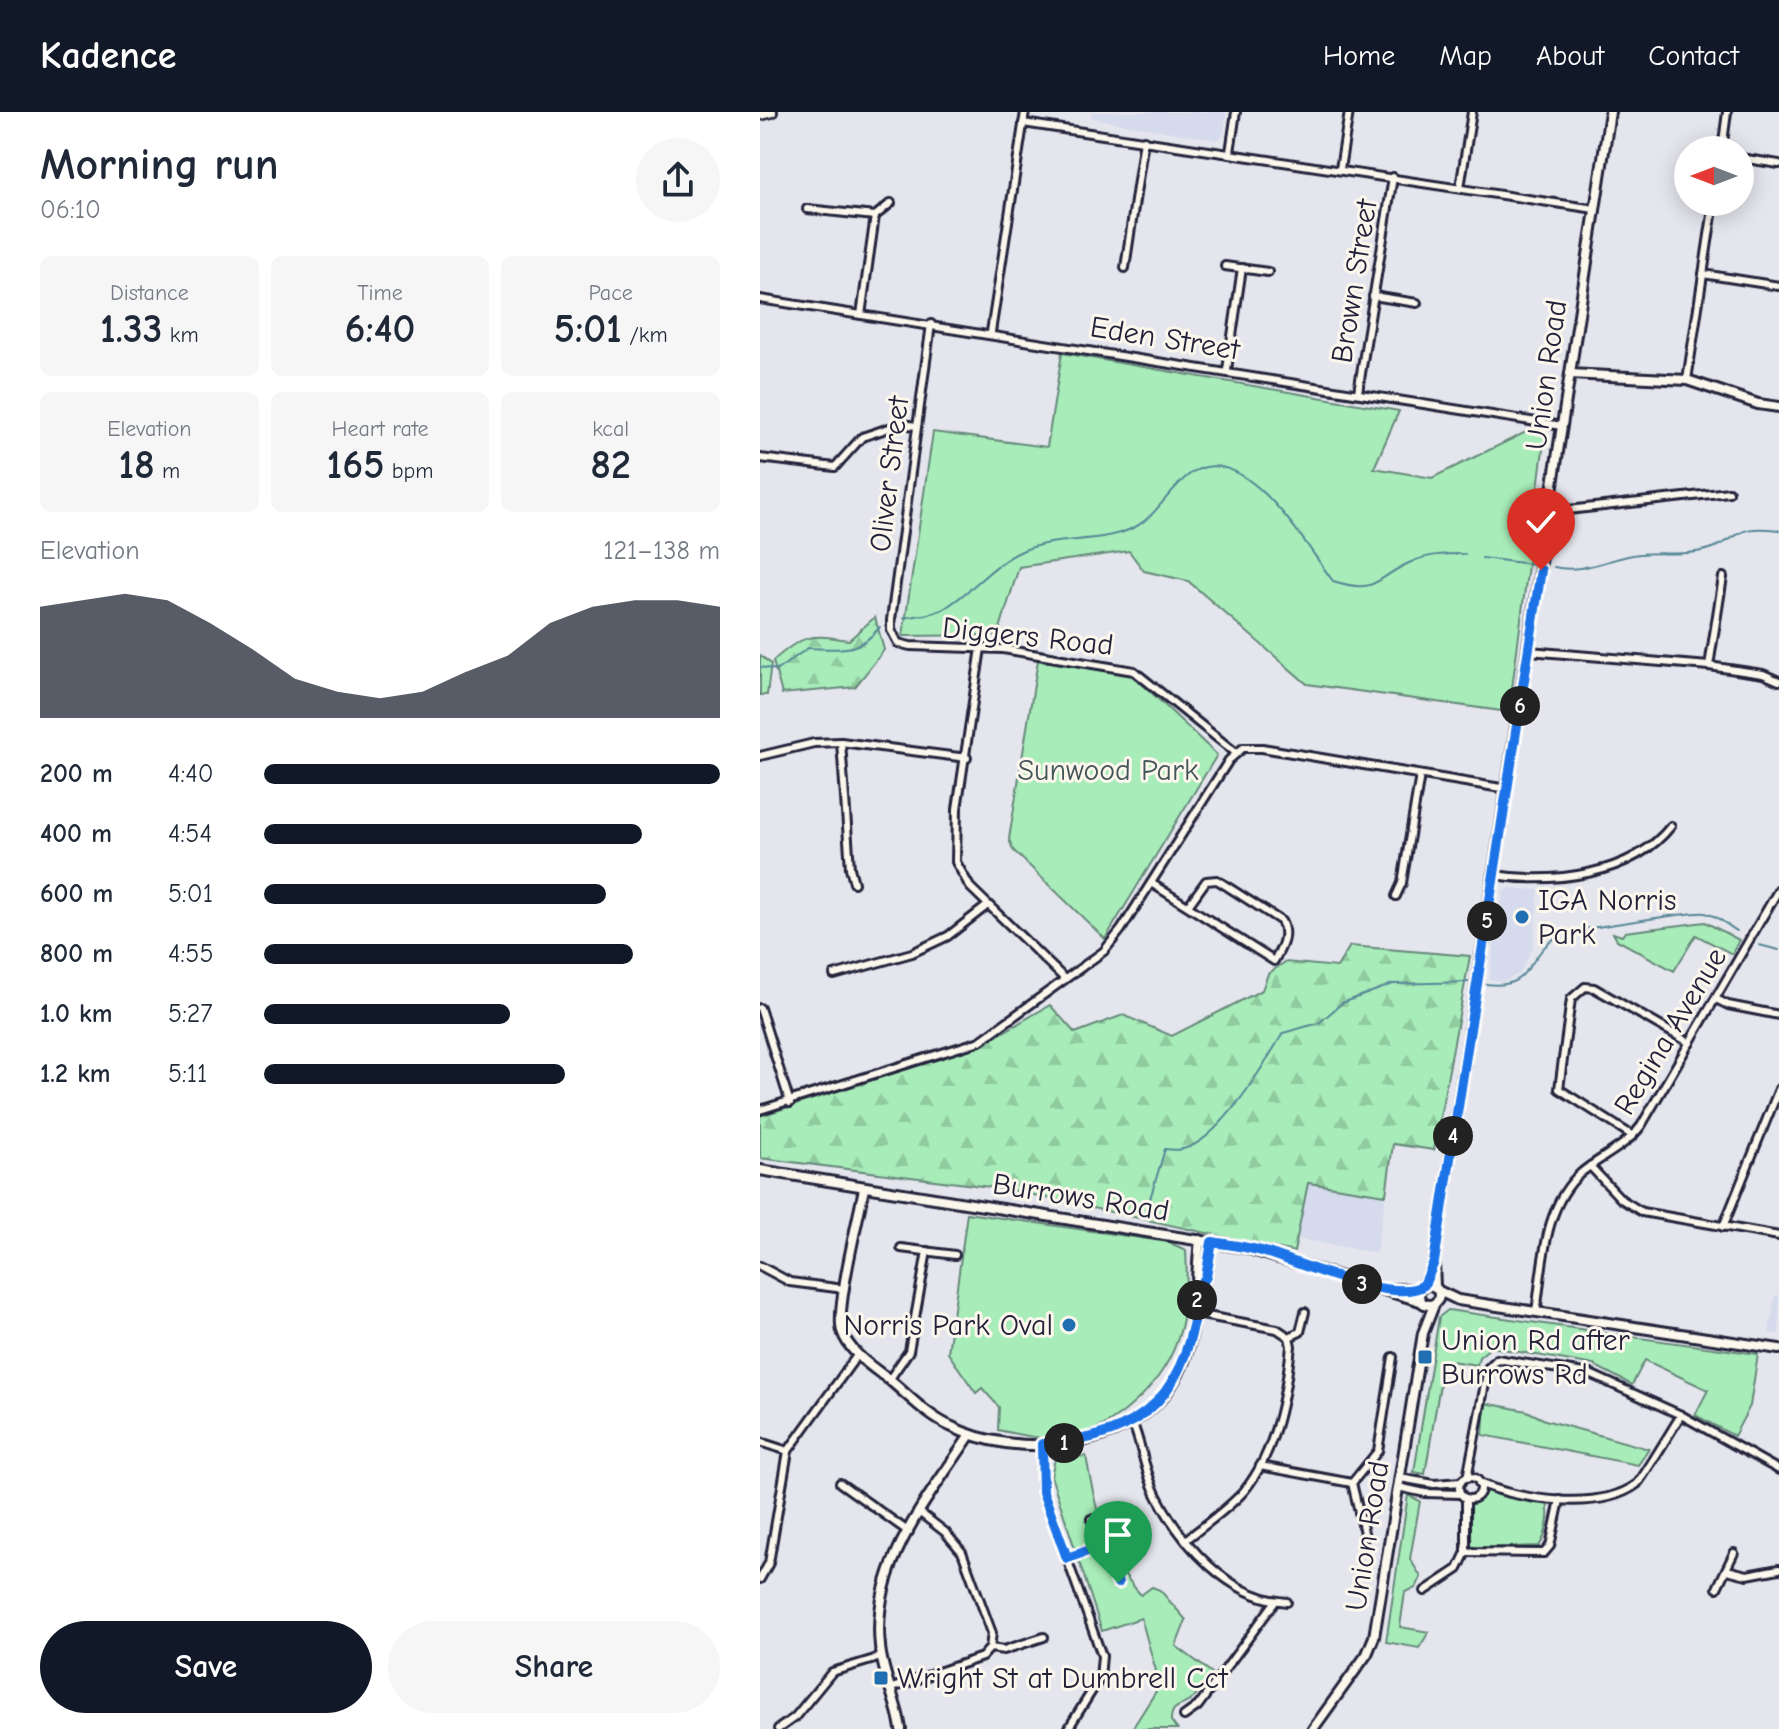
<!DOCTYPE html>
<html lang="en">
<head>
<meta charset="utf-8">
<style>
  :root { --surface:#fff; --page:#f6f6f7; --text:#1f2937; --muted:#747a83; --accent:#111827 }
  body { margin:0; font-family:"Comic Neue",sans-serif; background:var(--page); color:var(--text); height:100vh; display:flex; flex-direction:column; font-size:30px; white-space:nowrap }
  * { box-sizing:border-box; margin:0 }
  p { font-size:26px; color:var(--muted) }
  .icon { flex:none; width:44px; height:44px; fill:none; stroke:currentColor; stroke-width:2; stroke-linecap:round; stroke-linejoin:round }
  .map { position:relative; flex:1; overflow:hidden }
  .sheet { display:flex; flex-direction:column; background:var(--surface); width:760px }
  .sheet>* { flex:none }
  .needle { width:52px; rotate:270deg }
  .controls { position:absolute; left:914px; top:24px; display:grid; gap:16px }
  .controls a { display:grid; place-items:center; width:80px; height:80px; border-radius:50%; background:var(--surface); box-shadow:0 4px 20px #0003; font-size:40px }
  .pin { position:absolute; display:grid; place-items:center; width:68px; height:68px; color:#fff; margin:-82px -34px; border-radius:50% 50% 50% 0; rotate:-45deg; box-shadow:0 0 8px #0007 }
  .pin .icon { rotate:45deg }
  .km { position:absolute; width:40px; height:40px; margin:-20px; border-radius:50%; background:#222; color:#fff; font-size:22px; line-height:40px; text-align:center }
  .round { display:grid; place-items:center; flex:none; width:84px; height:84px; border-radius:42px; background:var(--page) }
  .headline { display:flex; align-items:center; justify-content:space-between; height:136px; padding:0 40px }
  h1 { font-size:44px; font-weight:800; line-height:60px }
  .metrics { display:grid; grid-template-columns:repeat(3,1fr); gap:12px; height:136px; padding:8px 40px }
  .metrics div { display:grid; align-content:center; border-radius:12px; background:var(--page); text-align:center }
  .metrics b { font-size:40px; font-weight:800 }
  .metrics small { font-size:22px; font-weight:400 }
  .metrics p { font-size:22px }
  .chart { height:224px; padding:16px 40px }
  .chart p { display:flex; justify-content:space-between }
  .chart svg { width:100%; height:144px; margin-top:8px; fill:var(--accent); opacity:.7 }
  .button { display:flex; gap:16px; margin-top:auto; padding:16px 40px }
  .button a { flex:1; height:92px; border-radius:48px; background:var(--accent); color:#fff; font-size:32px; font-weight:800; line-height:92px; text-align:center }
  .button a+a { background:var(--page); color:var(--text) }
  ul { padding:0 40px; list-style:none; font-size:26px }
  li { display:grid; grid-template-columns:128px 96px 1fr; align-items:center; height:60px }
  li i { height:20px; border-radius:10px; background:var(--accent) }
  header { display:flex; align-items:center; gap:48px; box-sizing:border-box; height:112px; padding:0 40px; background:var(--accent); color:#fff }
  header strong { font-size:38px }
  nav { display:flex; gap:44px; margin-inline-start:auto; font-size:28px }
  main { display:flex; flex:1; min-height:0 }
  .map>svg:first-child { display:block }
  .built { fill:#d5daed }
  .green { fill:#a8edb9; stroke:#65887a; stroke-width:2 }
  .forest { fill:url(#forest-firs); stroke:#65887a; stroke-width:2 }
  .lines { fill:none; stroke-linecap:round; stroke-linejoin:round }
  .stream { stroke:#568696; stroke-width:2 }
  .street-casing { stroke:#22223b; stroke-width:12 }
  .secondary-casing { stroke:#22223b; stroke-width:14 }
  .street { stroke:#fbf7ec; stroke-width:6 }
  .secondary { stroke:#fbf7ec; stroke-width:8 }
  .route-casing { stroke:#fff; stroke-width:16 }
  .route { stroke:#1a73e8; stroke-width:10 }
  .poi-dot { fill:#1f6fb2; stroke:#fbf7ec; stroke-width:3 }
  .labels { text-anchor:middle; stroke-width:6; stroke-linejoin:round; paint-order:stroke }
  .street-label { font-size:30px; fill:#22223b; stroke:#fbf7ec }
  .park-label { font-size:30px; fill:#44555a; stroke:#fbf7ec }
  .poi-label { font-size:30px; fill:#22223b; stroke:#fbf7ec; text-anchor:start }
</style>
</head>
<body>
<header>
<strong>Kadence</strong>
<nav><a>Home</a><a>Map</a><a>About</a><a>Contact</a></nav>
</header>
<main>
<section class="sheet">
<div class="headline"><div><h1>Morning run</h1><p>06:10</p></div><a class="round"><svg class="icon" aria-label="share" viewBox="0 0 24 24"><path d="M12 15V3M7 8l5-5 5 5M5 13v7h14v-7"/></svg></a></div>
<div class="metrics">
<div><p>Distance</p><b>1.33<small> km</small></b></div>
<div><p>Time</p><b>6:40</b></div>
<div><p>Pace</p><b>5:01<small> /km</small></b></div>
</div>
<div class="metrics">
<div><p>Elevation</p><b>18<small> m</small></b></div>
<div><p>Heart rate</p><b>165<small> bpm</small></b></div>
<div><p>kcal</p><b>82</b></div>
</div>
<div class="chart"><p><span>Elevation</span>121–138 m</p>
<svg viewBox="0 0 160 44" preserveAspectRatio="none"><path d="M0 44V10L10 8L20 6L30 8L40 15L50 23L60 32L70 36L80 38L90 36L100 30L110 25L120 15L130 10L140 8L150 8L160 10V44z"/></svg>
</div>
<ul>
<li><b>200 m</b>4:40<i style="width:100%"></i></li>
<li><b>400 m</b>4:54<i style="width:83%"></i></li>
<li><b>600 m</b>5:01<i style="width:75%"></i></li>
<li><b>800 m</b>4:55<i style="width:81%"></i></li>
<li><b>1.0 km</b>5:27<i style="width:54%"></i></li>
<li><b>1.2 km</b>5:11<i style="width:66%"></i></li>
</ul>
<div class="button"><a>Save</a><a>Share</a></div>
</section>
<div class="map">
<svg width="1019" height="1617" viewBox="0 0 1019 1617">
  <defs>
    <pattern id="forest-firs" width="22" height="20" patternUnits="userSpaceOnUse" patternTransform="scale(2)"><rect width="22" height="20" fill="#a8edb9"/><path d="M5 1l3.5 6h-7zM16 11l3.5 6h-7z" fill="#90cba0"/></pattern>
  </defs>
  <rect width="100%" height="100%" fill="#e5e6ed"/>
  <filter id="ink" filterUnits="userSpaceOnUse"><feTurbulence type="fractalNoise" baseFrequency=".0125" numOctaves="2"/><feDisplacementMap in="SourceGraphic" scale="16" xChannelSelector="R" yChannelSelector="G"/><feConvolveMatrix kernelMatrix="1 2 1 2 8 2 1 2 1" color-interpolation-filters="sRGB"/></filter>
  <g filter="url(#ink)">
    <!-- built -->
    <g class="built">
      <path d="M332,0H467L463,24L457,28L331,6Z"/>
      <path d="M750,776L779,778L773,835L760,861L743,870L729,867L743,780Z"/>
      <path d="M548,1071L626,1083L616,1141L538,1127Z"/>
      <path d="M1015,1183L1019,1184V1222L1009,1221Z"/>
    </g>
    <!-- green -->
    <g class="green">
      <path d="M302,241L639,299L614,356L672,366L768,319L785,322L749,600L547,572L428,469L384,459L369,439L259,455L238,523L143,524L173,320L287,335Z"/>
      <path d="M0,543L11,552L7,583H0Z"/>
      <path d="M278,548L373,563L457,643L345,827L253,738L249,727Z"/>
      <path d="M945,810L979,828L972,842L936,823L914,859L857,828L853,821L862,824L865,820Z"/>
      <path d="M207,1101L408,1130L426,1138C430,1206 420,1254 366,1298C349,1312 328,1323 305,1326C283,1328 260,1323 238,1318L239,1295L222,1276L216,1281L188,1241Z"/>
      <path d="M688,1198L826,1218L829,1222L843,1221L998,1242L990,1294L974,1324L935,1303L948,1278L885,1248L872,1273L834,1253L731,1235L719,1245L717,1253L684,1248L665,1362L654,1360L679,1205Z"/>
      <path d="M725,1291L767,1299L785,1308L889,1337L878,1353L723,1323Z"/>
      <path d="M326,1344C336,1398 343,1441 381,1483L392,1475L400,1478L426,1508L416,1534L452,1561C446,1569 439,1581 431,1588C420,1596 411,1592 411,1609L417,1617H372L400,1573L381,1506L342,1519L291,1364L295,1347Z"/>
      <path d="M727,1377L786,1388C791,1401 787,1423 779,1434L716,1436L708,1433L709,1390Z"/>
      <path d="M648,1383L660,1389L650,1447L661,1465L656,1476L645,1480L640,1515L669,1520L659,1536L626,1530Z"/>
    </g>
    <!-- forest -->
    <g class="forest">
      <path d="M115,505L124,538L95,575L22,582L13,549C42,522 52,522 89,528Z"/>
      <path d="M590,834L710,844L674,1038L633,1032L626,1083L548,1071L534,1140L246,1077L0,1046V1004L221,933L290,893L315,921L363,903L412,924L502,878L508,862L525,850L577,855Z"/>
    </g>
    <g class="lines">
      <!-- stream -->
      <g class="stream">
        <path d="M722,446L771,452"/>
        <path d="M794,455C824,462 851,445 880,442C902,440 928,444 949,437C982,427 973,412 1019,418"/>
        <path d="M144,506C157,503 175,503 185,496C213,479 233,451 264,438C301,423 342,433 377,414C398,402 410,376 430,362C483,324 547,435 573,469C618,483 615,466 649,451C668,442 684,442 705,442"/>
        <path d="M0,555L17,558L48,536C80,537 98,542 120,515"/>
        <path d="M999,833L1019,838"/>
        <path d="M726,872C775,879 766,838 803,822C812,818 936,799 945,801C955,802 968,814 977,819"/>
        <path d="M387,1097L405,1037C410,1037 418,1039 423,1037C459,1030 505,951 523,921L559,911L582,891L633,872L710,870"/>
      </g>
      <!-- street casing -->
      <g class="street-casing">
        <g id="street">
          <path d="M263,11L835,97"/>
          <path d="M962,38L967,0"/>
          <path d="M470,40L476,0"/>
          <path d="M980,46L1019,52"/>
          <path d="M580,57L589,0"/>
          <path d="M700,76L712,0"/>
          <path d="M47,97L115,104"/>
          <path d="M465,154L508,160"/>
          <path d="M365,156L384,28"/>
          <path d="M943,162L1019,174"/>
          <path d="M613,184L657,191"/>
          <path d="M0,187L802,314"/>
          <path d="M101,203L115,104L131,91"/>
          <path d="M171,212L131,508V518L138,531L150,534L243,537L374,559L476,641"/>
          <path d="M231,220L265,0"/>
          <path d="M467,258L482,156"/>
          <path d="M927,268L954,90"/>
          <path d="M598,280L633,65"/>
          <path d="M0,346L75,355L102,325L141,312L157,314"/>
          <path d="M790,400L969,380"/>
          <path d="M221,536L197,697L196,750L210,775L304,866"/>
          <path d="M769,539L949,554L1003,562L1019,569"/>
          <path d="M949,554L963,465"/>
          <path d="M81,630L90,756L94,771"/>
          <path d="M0,644L54,631L81,630L207,646"/>
          <path d="M734,763C792,772 872,764 911,714"/>
          <path d="M391,771L514,849C521,837 529,823 521,809L457,768L446,769L428,794"/>
          <path d="M636,784L642,771L660,663"/>
          <path d="M74,863L152,841L188,824L228,793"/>
          <path d="M956,887L968,893L1019,903"/>
          <path d="M0,896L30,991"/>
          <path d="M0,998L220,929L344,839L361,818L469,648L483,636H502L747,677"/>
          <path d="M873,1024L799,977L811,887L825,875L834,876L930,931"/>
          <path d="M830,1054L861,1087L882,1100L1019,1124"/>
          <path d="M963,1115L1019,977"/>
          <path d="M141,1136L195,1143"/>
          <path d="M0,1154L30,1170L84,1177"/>
          <path d="M776,1200C783,1154 783,1093 822,1060C842,1044 865,1035 881,1014L1019,777"/>
          <path d="M529,1225L540,1220L545,1200"/>
          <path d="M129,1268L149,1239L167,1139"/>
          <path d="M373,1312C382,1335 385,1361 397,1384C422,1433 469,1486 527,1490"/>
          <path d="M0,1330L28,1339"/>
          <path d="M282,1332L283,1380L342,1544L340,1566L308,1617"/>
          <path d="M500,1354L592,1371L618,1339L633,1245"/>
          <circle cx="710" cy="1376" r="11"/>
          <path d="M640,1366L674,1372L701,1370"/>
          <path d="M707,1366L728,1256L737,1247L830,1262L921,1303L1019,1358"/>
          <path d="M80,1371L149,1420"/>
          <path d="M592,1371L605,1425"/>
          <path d="M719,1371C759,1388 840,1400 877,1372C881,1369 916,1311 921,1303"/>
          <path d="M638,1375L665,1381L701,1382"/>
          <path d="M706,1386V1440L784,1441L790,1434L800,1388"/>
          <path d="M331,1407L358,1471"/>
          <path d="M427,1427C446,1412 468,1397 484,1379C516,1340 526,1282 531,1234L529,1225L517,1217L436,1202"/>
          <path d="M307,1446L342,1434"/>
          <path d="M967,1458L987,1463L1019,1457"/>
          <path d="M0,1467L9,1451L28,1339L98,1242"/>
          <path d="M957,1476L974,1441"/>
          <path d="M665,1479L698,1457L706,1440"/>
          <path d="M230,1536L244,1538L284,1525"/>
          <path d="M132,1576L222,1545L230,1536L232,1521L202,1440L185,1420L159,1400"/>
          <path d="M424,1604L438,1594L515,1490"/>
          <path d="M18,1617L35,1605L72,1560L121,1545"/>
        </g>
      </g>
      <!-- secondary casing -->
      <g class="secondary-casing">
        <g id="secondary">
          <path d="M0,3L12,0"/>
          <path d="M810,262L927,268L998,292L1019,295"/>
          <path d="M0,1058L486,1136L660,1189"/>
          <path d="M104,1076C99,1104 75,1198 82,1219C89,1241 114,1256 132,1270C150,1285 168,1304 190,1314C255,1347 368,1340 411,1274C441,1230 434,1178 440,1128"/>
          <circle cx="669" cy="1183" r="10"/>
          <path d="M664,1173L674,1150"/>
          <path d="M439,1175L446,1165L452,1130"/>
          <path d="M675,1175L674,1150L850,0"/>
          <path d="M635,1177H661"/>
          <path d="M679,1179L698,1188L1019,1237"/>
          <path d="M141,1617C137,1588 122,1562 120,1534C111,1453 168,1387 210,1323"/>
          <path d="M553,1617L607,1542L614,1525L663,1221L674,1193"/>
        </g>
      </g>
      <!-- street -->
      <use href="#street" class="street"/>
      <!-- secondary -->
      <use href="#secondary" class="secondary"/>
    </g>
  </g>
  <g class="lines" filter="url(#ink)">
    <!-- route casing -->
    <g class="route-casing">
      <path id="route" d="M358,1471L342,1434L307,1446L283,1380L282,1332C388,1327 429,1278 439,1175L446,1165L452,1130C471,1133 490,1135 508,1141C541,1151 634,1193 664,1173L674,1150L781,458"/>
    </g>
    <!-- route -->
    <use href="#route" class="route"/>
  </g>
  <!-- markers -->
  <g class="poi-dot">
    <circle cx="762" cy="805" r="8"/>
    <circle cx="309" cy="1213" r="8"/>
    <rect x="657" y="1237" width="16" height="16" rx="4"/>
    <rect x="113" y="1558" width="16" height="16" rx="4"/>
  </g>
  <g class="labels">
    <!-- street labels -->
    <g class="street-label">
      <text transform="translate(594 169) rotate(-81)" y="10">Brown Street</text>
      <text transform="translate(405 226) rotate(9)" y="10">Eden Street</text>
      <text transform="translate(786 263) rotate(-82)" y="10">Union Road</text>
      <text transform="translate(129 362) rotate(-83)" y="10">Oliver Street</text>
      <text transform="translate(268 524) rotate(6)" y="10">Diggers Road</text>
      <text transform="translate(910 919) rotate(-59)" y="10">Regina Avenue</text>
      <text transform="translate(321 1085) rotate(9)" y="10">Burrows Road</text>
      <text transform="translate(607 1424) rotate(-81)" y="10">Union Road</text>
    </g>
    <!-- park labels -->
    <g class="park-label">
      <text x="348" y="668">Sunwood Park</text>
    </g>
    <!-- poi labels -->
    <g class="poi-label">
      <text x="778" y="798">IGA Norris<tspan x="778" dy="34">Park</tspan></text>
      <text x="293" y="1223" text-anchor="end">Norris Park Oval</text>
      <text x="681" y="1238">Union Rd after<tspan x="681" dy="34">Burrows Rd</tspan></text>
      <text x="137" y="1576">Wright St at Dumbrell Cct</text>
    </g>
  </g>
</svg>
<div class="controls">
<a><svg class="needle" viewBox="-14 -14 28 28"><path d="M0-13l5 13h-10z" fill="#e53935"/><path d="M0 13l5-13h-10z" fill="#747a83"/></svg></a>
</div>
<div class="pin" style="left:358px;top:1471px;background:#1e9e55"><svg class="icon" aria-label="arrive" viewBox="0 0 24 24"><path d="M6 21V4h12l-3 4 3 4H6"/></svg></div>
<div class="pin" style="left:781px;top:458px;background:#d93025"><svg class="icon" aria-label="check" viewBox="0 0 24 24"><path d="M5 12l5 5 9-10"/></svg></div>
<b class="km" style="left:304px;top:1331px">1</b>
<b class="km" style="left:437px;top:1188px">2</b>
<b class="km" style="left:602px;top:1172px">3</b>
<b class="km" style="left:693px;top:1024px">4</b>
<b class="km" style="left:727px;top:809px">5</b>
<b class="km" style="left:760px;top:594px">6</b>
</div>
</main>
</body>
</html>
